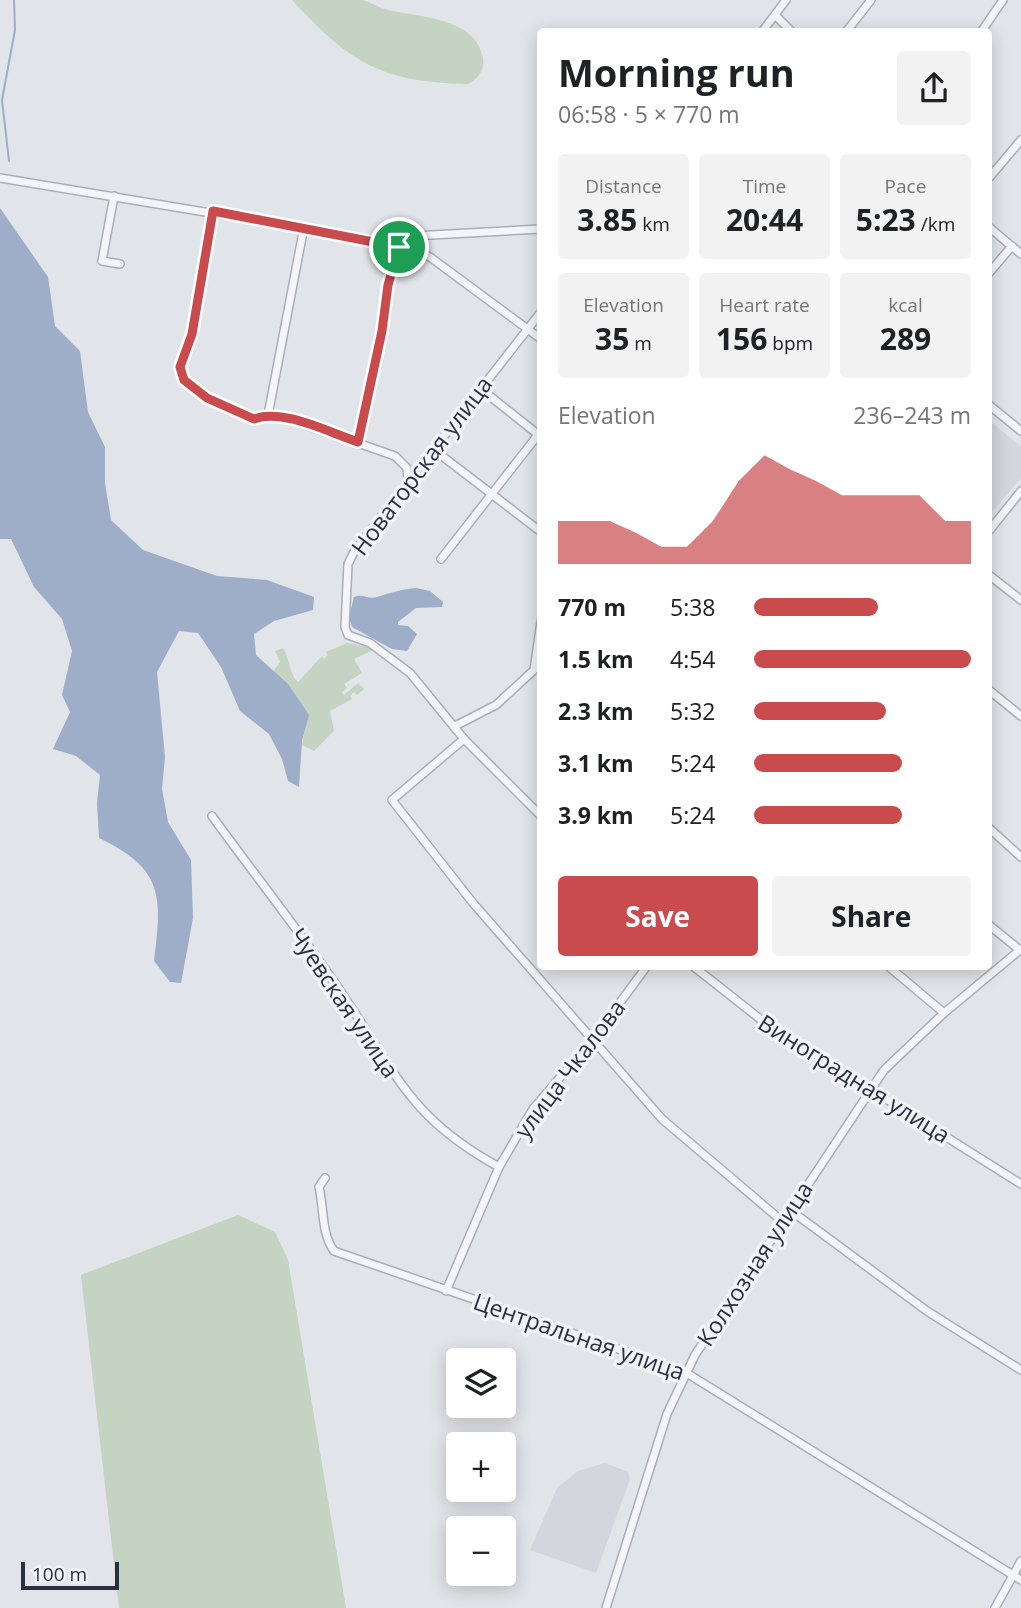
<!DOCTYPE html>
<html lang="en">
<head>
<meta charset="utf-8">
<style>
  :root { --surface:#fff; --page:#f2f2f2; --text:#202124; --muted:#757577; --accent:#ca4b4e }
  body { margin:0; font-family:"Open Sans",sans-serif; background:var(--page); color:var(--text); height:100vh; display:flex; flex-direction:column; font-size:26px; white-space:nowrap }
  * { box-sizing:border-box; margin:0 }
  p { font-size:23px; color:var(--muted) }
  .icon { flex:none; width:38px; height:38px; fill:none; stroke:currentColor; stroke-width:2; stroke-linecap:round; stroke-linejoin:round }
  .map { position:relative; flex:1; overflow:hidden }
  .side { position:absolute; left:537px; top:28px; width:455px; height:942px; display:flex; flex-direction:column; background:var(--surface); border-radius:7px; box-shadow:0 4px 18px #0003 }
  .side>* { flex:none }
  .tools { position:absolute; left:446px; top:1348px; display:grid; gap:14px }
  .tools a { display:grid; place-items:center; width:70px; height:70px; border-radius:7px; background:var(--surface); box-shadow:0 4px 18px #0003; font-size:35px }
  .scale { position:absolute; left:21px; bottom:18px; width:98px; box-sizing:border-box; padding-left:7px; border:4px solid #2a2f41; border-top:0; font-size:19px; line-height:24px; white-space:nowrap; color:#2a2f41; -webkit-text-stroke:5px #f1f3f7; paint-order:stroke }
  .pin { position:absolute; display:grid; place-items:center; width:60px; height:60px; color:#fff; margin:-30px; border:4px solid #fff; border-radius:50%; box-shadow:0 2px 7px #0007 }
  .round { display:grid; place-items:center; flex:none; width:74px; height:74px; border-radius:7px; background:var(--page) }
  .overview { display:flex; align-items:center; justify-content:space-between; height:119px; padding:0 21px }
  h1 { font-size:38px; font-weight:700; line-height:52px }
  .metrics { display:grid; grid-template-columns:repeat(3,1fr); gap:10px; height:119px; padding:7px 21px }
  .metrics div { display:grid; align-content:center; border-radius:7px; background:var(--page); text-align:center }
  .metrics b { font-size:30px; font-weight:700 }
  .metrics small { font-size:19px; font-weight:400 }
  .metrics p { font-size:19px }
  .chart { height:196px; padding:14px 21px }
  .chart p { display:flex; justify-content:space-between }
  .chart svg { width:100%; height:126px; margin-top:7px; fill:var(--accent); opacity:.7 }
  .action { display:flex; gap:14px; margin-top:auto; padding:14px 21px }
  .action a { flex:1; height:80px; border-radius:7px; background:var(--accent); color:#fff; font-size:28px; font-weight:700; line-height:80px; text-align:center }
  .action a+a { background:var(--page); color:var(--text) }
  ul { padding:0 21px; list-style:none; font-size:23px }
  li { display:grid; grid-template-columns:112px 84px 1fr; align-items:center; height:52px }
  li i { height:18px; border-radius:9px; background:var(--accent) }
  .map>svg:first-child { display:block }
  .built { fill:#d4d6de }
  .green { fill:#c5d3c3 }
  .water { fill:#9eadc8 }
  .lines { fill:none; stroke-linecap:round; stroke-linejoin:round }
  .stream { stroke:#9eadc8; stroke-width:2 }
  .minor-casing { stroke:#aaaeb7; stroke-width:10 }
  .minor { stroke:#f4f5f8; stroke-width:7 }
  .route-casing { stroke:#fff; stroke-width:14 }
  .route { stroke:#ca4b4e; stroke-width:9 }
  .labels { text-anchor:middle; stroke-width:7; stroke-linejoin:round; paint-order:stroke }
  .street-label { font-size:23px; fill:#2a2f41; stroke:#f1f3f7 }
</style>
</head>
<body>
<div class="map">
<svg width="1021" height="1608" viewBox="0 0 1021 1608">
  <rect width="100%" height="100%" fill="#e1e4e9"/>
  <!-- built -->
  <g class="built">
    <path d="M989,420L1021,447V478L989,516Z"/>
    <path d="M605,1463L628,1472L630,1479L596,1573L530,1550L557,1488L578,1471Z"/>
  </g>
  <!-- green -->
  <g class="green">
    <path d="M292,0C313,0 342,0 362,0C371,2 379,8 388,10C418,17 476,17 483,58C485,70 478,79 468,84C381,82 350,63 292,0Z"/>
    <path d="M347,643L375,649L354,659L362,673L344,684L347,688L342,692L344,695L358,683L364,689L357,695L354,692L350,696L352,699L330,711L334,731L314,751L302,745L308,715L273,671L280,662L275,651L283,648C290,659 289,674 298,682L322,656L324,659L328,655L326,652Z"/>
    <path d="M238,1215L275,1232L288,1260L346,1608H119L81,1275Z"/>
  </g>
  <!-- water -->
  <g class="water">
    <path d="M0,208L48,277L55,326L80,351L88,412L105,447V483L111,520L143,550L217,576L267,580L314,597L313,610L274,621L254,634L256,655L288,684L309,715L302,741L299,787L288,781L282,759L269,734L240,711L221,667L198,633L179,631L157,672L165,757L162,789L168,822L191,860L193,918L181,983L170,982L154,961C162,896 164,869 99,838L97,803L100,775L76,756L53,749L70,712L62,695L72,651L62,619L34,587L11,539H0Z"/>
    <path d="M416,588L430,591L443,602L442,607L416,608L398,622V625L408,626L417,634L407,651L392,649L352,627L349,617L354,597C363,593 368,600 377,597C390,593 402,589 416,588Z"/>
  </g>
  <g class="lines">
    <!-- stream -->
    <path class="stream" d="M9,161L2,100L15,30L14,0"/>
    <!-- minor casing -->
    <g class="minor-casing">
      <g id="minor">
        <path d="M775,15L792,32"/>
        <path d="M762,32L786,0"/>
        <path d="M846,32L871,0"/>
        <path d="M981,32L1003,0"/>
        <path d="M0,178L385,242L430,257L541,339"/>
        <path d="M989,178L1021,140"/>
        <path d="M114,196L102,261L120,264"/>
        <path d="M213,211L192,334L180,367L184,380L207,398L254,419C270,412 288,414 303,424L395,456L407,468L408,480"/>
        <path d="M989,227L1021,254"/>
        <path d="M390,243L413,236L541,229"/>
        <path d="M989,273L1012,246"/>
        <path d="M541,312L355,550L348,564L345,627L348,635L370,643L410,673L464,739L541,816"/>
        <path d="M481,389L540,436"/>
        <path d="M989,405L1021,431"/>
        <path d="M268,415L304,227"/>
        <path d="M358,442L382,331L388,285L399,247"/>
        <path d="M433,449L541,532"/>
        <path d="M989,531L1021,491"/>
        <path d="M441,559L541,431"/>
        <path d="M989,575L1021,600"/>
        <path d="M989,690L1021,716"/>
        <path d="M455,726L496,705L534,670L541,622"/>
        <path d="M464,739L392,800L473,903L662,1119L782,1221"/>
        <path d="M212,816C257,878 305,938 347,1001C399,1079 413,1120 499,1167"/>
        <path d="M989,828L1021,857"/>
        <path d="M989,925L1021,951"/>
        <path d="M693,966L764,1022L1021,1184"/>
        <path d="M888,966L944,1013"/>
        <path d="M325,1178L319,1187C324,1207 321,1233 334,1251L685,1372L1021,1580"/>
        <path d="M790,1210L927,1311L1021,1370"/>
        <path d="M446,1291L499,1167L533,1109L593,1039L647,966"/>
        <path d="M606,1608L667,1414L695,1355L884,1070L944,1013L1021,949"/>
        <path d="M995,1608L1021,1561"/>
      </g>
    </g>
    <!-- minor -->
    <use href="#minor" class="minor"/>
  </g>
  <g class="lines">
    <!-- route casing -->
    <g class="route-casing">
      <path id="route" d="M213,211L399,247L388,285L382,331L358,442C328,432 282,408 254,419L207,398L184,380L180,367L192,334Z"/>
    </g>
    <!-- route -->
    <use href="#route" class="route"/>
  </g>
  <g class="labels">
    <!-- street labels -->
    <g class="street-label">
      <text transform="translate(422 466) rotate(-53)" y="8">Новаторская улица</text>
      <text transform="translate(344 1003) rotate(56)" y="8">Чуевская улица</text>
      <text transform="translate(570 1069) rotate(-53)" y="8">улица Чкалова</text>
      <text transform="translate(854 1079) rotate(32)" y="8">Виноградная улица</text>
      <text transform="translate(755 1264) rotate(-57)" y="8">Колхозная улица</text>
      <text transform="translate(579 1337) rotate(19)" y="8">Центральная улица</text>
    </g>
  </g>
</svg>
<div class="tools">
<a><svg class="icon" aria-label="layers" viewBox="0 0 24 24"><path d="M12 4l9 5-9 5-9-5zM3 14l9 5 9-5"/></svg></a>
<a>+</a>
<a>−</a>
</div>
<div class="scale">100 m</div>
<div class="pin" style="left:399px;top:247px;background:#1e9e55"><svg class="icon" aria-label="arrive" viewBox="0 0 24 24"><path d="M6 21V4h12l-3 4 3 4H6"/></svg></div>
<section class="side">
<div class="overview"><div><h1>Morning run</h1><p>06:58 · 5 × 770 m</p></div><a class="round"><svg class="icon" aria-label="share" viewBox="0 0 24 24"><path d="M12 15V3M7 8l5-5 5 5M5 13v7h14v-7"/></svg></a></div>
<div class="metrics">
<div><p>Distance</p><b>3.85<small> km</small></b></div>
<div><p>Time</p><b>20:44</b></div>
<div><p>Pace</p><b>5:23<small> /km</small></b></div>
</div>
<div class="metrics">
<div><p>Elevation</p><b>35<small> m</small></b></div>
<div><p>Heart rate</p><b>156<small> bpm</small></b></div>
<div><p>kcal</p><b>289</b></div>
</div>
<div class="chart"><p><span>Elevation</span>236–243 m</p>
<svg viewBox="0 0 160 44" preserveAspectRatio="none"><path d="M0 44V29L10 29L20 29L30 33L40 38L50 38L60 29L70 15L80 6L90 11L100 15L110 20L120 20L130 20L140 20L150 29L160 29V44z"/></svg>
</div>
<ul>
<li><b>770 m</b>5:38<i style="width:57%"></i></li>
<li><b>1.5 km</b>4:54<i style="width:100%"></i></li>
<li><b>2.3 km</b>5:32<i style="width:61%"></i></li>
<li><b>3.1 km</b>5:24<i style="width:68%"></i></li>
<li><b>3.9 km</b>5:24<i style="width:68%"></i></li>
</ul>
<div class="action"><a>Save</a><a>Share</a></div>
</section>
</div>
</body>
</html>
